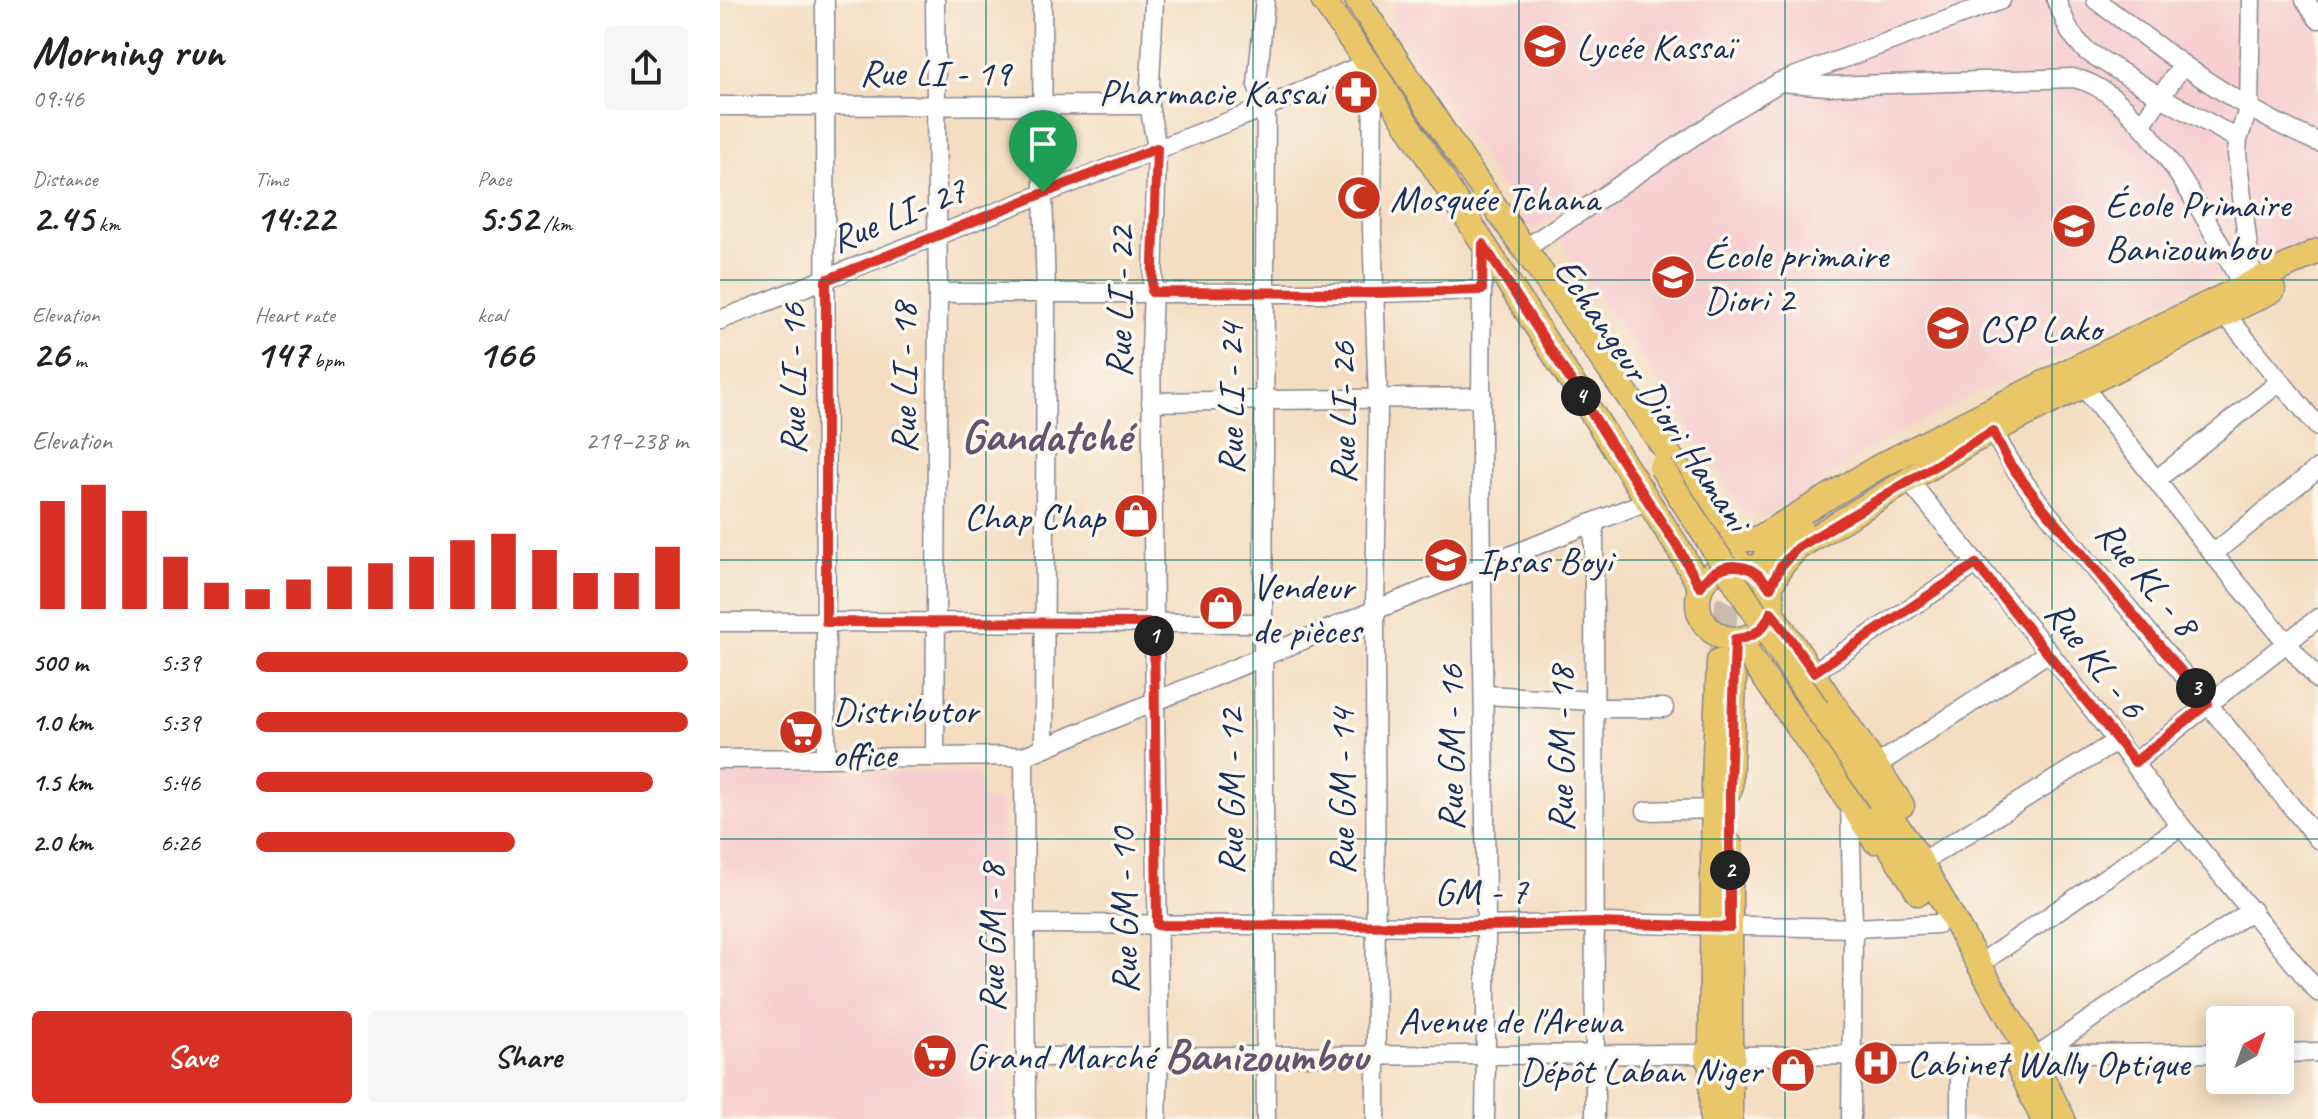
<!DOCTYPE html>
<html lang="en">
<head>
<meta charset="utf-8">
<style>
  :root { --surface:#fff; --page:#f6f6f6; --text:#222; --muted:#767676; --accent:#d93025 }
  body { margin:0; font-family:Caveat,sans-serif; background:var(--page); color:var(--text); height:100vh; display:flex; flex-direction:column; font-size:30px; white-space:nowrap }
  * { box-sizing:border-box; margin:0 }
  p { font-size:26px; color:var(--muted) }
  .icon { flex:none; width:44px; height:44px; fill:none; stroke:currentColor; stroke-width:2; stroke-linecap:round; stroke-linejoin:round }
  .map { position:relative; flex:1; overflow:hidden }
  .drawer { display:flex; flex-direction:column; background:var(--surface); width:720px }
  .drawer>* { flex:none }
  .needle { width:52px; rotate:41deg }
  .buttons { position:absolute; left:1486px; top:1006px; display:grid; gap:16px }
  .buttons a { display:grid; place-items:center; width:88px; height:88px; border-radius:8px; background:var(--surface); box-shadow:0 4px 20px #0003; font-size:40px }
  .pin { position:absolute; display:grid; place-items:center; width:68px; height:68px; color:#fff; margin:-82px -34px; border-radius:50% 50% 50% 0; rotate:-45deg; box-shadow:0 0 8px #0007 }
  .pin .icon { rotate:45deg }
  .km { position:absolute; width:40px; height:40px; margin:-20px; border-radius:50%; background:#222; color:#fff; font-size:22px; line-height:40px; text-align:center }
  .round { display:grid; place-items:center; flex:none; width:84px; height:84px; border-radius:8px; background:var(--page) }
  .head { display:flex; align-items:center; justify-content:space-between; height:136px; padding:0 32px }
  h1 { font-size:44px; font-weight:700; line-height:60px }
  .stats { display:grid; grid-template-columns:repeat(3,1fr); gap:12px; height:136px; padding:8px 32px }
  .stats div { display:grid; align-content:center }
  .stats b { font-size:40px; font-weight:700 }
  .stats small { font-size:22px; font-weight:400 }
  .stats p { font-size:22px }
  .chart { height:224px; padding:16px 32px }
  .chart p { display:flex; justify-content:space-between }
  .chart svg { width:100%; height:144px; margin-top:8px; stroke:var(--accent); stroke-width:6 }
  .primary-button { display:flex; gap:16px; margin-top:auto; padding:16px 32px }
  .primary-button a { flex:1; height:92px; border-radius:8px; background:var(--accent); color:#fff; font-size:32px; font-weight:700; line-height:92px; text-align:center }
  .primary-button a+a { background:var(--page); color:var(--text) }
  ul { padding:0 32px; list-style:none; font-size:26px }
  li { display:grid; grid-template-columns:128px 96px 1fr; align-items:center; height:60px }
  li i { height:20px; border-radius:10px; background:var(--accent) }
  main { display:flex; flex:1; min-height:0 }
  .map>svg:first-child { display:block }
  .built { fill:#f7cfd1 }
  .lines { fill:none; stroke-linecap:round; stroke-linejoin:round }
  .major-tunnel { stroke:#c9baad; stroke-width:24; stroke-dasharray:24 12; stroke-linecap:butt }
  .minor-casing { stroke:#888690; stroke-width:21 }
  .major-casing { stroke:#888690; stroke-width:27 }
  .minor { stroke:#fff; stroke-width:18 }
  .major { stroke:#e9c769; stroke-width:24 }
  .major-bridge-casing { stroke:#888690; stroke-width:27; stroke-linecap:butt }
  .major-bridge { stroke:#e9c769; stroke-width:24 }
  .route-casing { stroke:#fff; stroke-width:16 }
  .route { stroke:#d93025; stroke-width:10 }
  .grid { fill:none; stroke:#0f766e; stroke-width:2; stroke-opacity:0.55 }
  .labels { text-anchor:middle; stroke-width:7; stroke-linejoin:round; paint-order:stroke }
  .poi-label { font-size:38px; fill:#1b2f5e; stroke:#fbf7ec; text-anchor:start }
  .street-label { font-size:38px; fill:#1b2f5e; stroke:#fbf7ec }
  .district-label { font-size:46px; font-weight:bold; fill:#62536e; stroke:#fbf7ec }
</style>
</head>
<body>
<main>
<section class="drawer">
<div class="head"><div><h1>Morning run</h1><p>09:46</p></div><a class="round"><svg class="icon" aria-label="share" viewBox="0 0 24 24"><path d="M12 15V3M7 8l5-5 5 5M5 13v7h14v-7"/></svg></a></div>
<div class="stats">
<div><p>Distance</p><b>2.45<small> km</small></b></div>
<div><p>Time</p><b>14:22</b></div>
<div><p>Pace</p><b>5:52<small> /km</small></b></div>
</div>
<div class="stats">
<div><p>Elevation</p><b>26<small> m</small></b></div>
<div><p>Heart rate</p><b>147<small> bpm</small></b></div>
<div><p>kcal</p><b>166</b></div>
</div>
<div class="chart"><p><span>Elevation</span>219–238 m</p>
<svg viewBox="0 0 160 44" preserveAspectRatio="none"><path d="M5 44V11M15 44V6M25 44V14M35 44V28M45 44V36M55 44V38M65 44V35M75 44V31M85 44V30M95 44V28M105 44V23M115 44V21M125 44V26M135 44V33M145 44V33M155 44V25"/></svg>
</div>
<ul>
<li><b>500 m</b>5:39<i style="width:100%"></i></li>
<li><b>1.0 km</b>5:39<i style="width:100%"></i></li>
<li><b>1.5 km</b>5:46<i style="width:92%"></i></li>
<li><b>2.0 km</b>6:26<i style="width:60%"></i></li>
</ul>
<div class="primary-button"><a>Save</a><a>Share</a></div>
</section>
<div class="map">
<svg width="1598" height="1119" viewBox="0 0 1598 1119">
  <rect width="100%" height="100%" fill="#fbf7ec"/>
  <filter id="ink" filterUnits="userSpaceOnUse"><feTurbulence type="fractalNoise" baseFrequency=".0125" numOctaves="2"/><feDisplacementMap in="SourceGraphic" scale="16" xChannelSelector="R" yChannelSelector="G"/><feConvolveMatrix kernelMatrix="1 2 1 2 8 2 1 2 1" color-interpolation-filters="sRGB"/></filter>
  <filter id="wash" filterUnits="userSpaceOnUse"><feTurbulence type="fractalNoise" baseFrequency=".006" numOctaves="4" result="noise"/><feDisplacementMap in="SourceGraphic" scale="32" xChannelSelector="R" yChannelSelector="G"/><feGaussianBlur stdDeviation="1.8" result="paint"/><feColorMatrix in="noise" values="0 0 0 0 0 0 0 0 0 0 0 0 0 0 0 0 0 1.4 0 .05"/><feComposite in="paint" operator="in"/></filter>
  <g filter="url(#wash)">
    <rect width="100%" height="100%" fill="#f4ddc1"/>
    <!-- built -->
    <g class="built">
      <path d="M673,0H1598V243L1509,286L1498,276L1356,348L1240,401L1141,453L1087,492L1039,519L1035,512L1027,517L950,398L846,250V246L830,220L812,230L676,31Z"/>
      <path d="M0,771L256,773L264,801L283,803L287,1119H0Z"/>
    </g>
  </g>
  <g filter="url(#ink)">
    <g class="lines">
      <!-- major-tunnel -->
      <path class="major-tunnel" d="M999,661L1007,604L1025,570"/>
      <!-- minor casing -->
      <g class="minor-casing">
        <g id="minor">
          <path d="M105,0L106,758"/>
          <path d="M215,0L218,293L215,757"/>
          <path d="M322,0L323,192L326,293L324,747"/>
          <path d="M434,0L429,105L437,148L431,351L439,1056L437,1119"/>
          <path d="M545,0L537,85L546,107L543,623L546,1119"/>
          <path d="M1336,0L1350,32L1365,50L1441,97L1518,139"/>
          <path d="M1376,0C1446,53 1516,108 1598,142"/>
          <path d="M1531,0L1529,107L1518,139L1517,154L1532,282"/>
          <path d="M1585,0L1598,19"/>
          <path d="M653,71L652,227L658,401L655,610L656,1119"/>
          <path d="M1060,82L1108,86L1353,78C1423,90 1490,228 1523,286"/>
          <path d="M0,106L429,105"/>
          <path d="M1421,125L1462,66"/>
          <path d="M763,244C756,535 770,827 765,1119"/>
          <path d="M806,248L1002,117L1060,82L1281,0"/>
          <path d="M218,293H654L762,290"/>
          <path d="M1505,314L1598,427"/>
          <path d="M0,320L546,107L647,63"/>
          <path d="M1363,386L1493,554L1598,680"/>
          <path d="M431,402L762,397"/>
          <path d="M1273,431C1306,496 1359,549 1405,604C1470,682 1534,760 1598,839"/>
          <path d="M1436,480L1561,381"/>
          <path d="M1189,481L1329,652L1461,826L1598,992"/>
          <path d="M874,523L875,1119"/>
          <path d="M1493,554L1598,468"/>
          <path d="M0,622L543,623"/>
          <path d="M1094,672L1256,564"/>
          <path d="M765,695L874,701"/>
          <path d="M874,708H944"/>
          <path d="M304,756L306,1119"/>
          <path d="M0,759L304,756L655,610L927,501"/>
          <path d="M1415,762L1598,618"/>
          <path d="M1157,765L1329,652"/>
          <path d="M1130,802L1133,928L1131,1119"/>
          <path d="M926,811L994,809"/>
          <path d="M1213,855L1397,741"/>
          <path d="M305,924L765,926L875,923L1133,928L1218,924"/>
          <path d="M1258,965L1461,826"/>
          <path d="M1560,1053L1598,1052"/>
          <path d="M1319,1054L1532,910"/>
          <path d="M1013,1056L1500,1053"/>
          <path d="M306,1057L987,1054"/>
          <path d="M1240,1119V1053"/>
        </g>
      </g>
      <!-- major casing -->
      <g class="major-casing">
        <g id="major">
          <path d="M603,0L653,71L960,551L980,587"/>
          <path d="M637,0L747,167L948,453L1021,565"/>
          <path d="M1001,534L1023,539H1037L1160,466L1344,373L1598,251"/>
          <path d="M1045,558L1059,544L1081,530"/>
          <circle cx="1015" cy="602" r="37"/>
          <path d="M1050,588L1061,566L1077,548L1251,442L1553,290"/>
          <path d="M1051,612L1182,805"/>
          <path d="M1019,640C1063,708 1112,772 1155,841"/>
          <path d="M1097,709L1195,852L1310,1054L1343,1119"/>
          <path d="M1010,789L1014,679"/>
          <path d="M1152,819L1199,893"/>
          <circle cx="1000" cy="1055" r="13"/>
          <path d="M991,1046L994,781L999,661"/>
          <path d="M1010,1047V845"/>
          <path d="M1297,1063L1323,1119"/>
          <path d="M991,1065L992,1119"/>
          <path d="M1010,1119V1063"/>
        </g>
      </g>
      <!-- minor -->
      <use href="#minor" class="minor"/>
      <!-- major -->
      <use href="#major" class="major"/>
      <!-- major-bridge casing -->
      <g class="major-bridge-casing">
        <path id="major-bridge" d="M941,467L1097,709"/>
      </g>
      <!-- major-bridge -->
      <use href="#major-bridge" class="major-bridge"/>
    </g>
  </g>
  <g class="lines" filter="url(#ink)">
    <!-- route casing -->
    <g class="route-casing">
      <path id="route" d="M437,148L432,292L654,293L762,290L763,244L960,551L980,587C999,559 1031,559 1050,588L1061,566L1077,548L1273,431L1289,463L1321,505L1488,703L1415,762L1256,564L1094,672L1051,612C1045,629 1033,638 1015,639L1010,789V927L875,923L765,926L437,925L434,623L106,622V280Z"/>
    </g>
    <!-- route -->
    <use href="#route" class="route"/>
  </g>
  <!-- grid -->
  <path class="grid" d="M266,0V1119M533,0V1119M799,0V1119M1065,0V1119M1332,0V1119M0,280H1598M0,560H1598M0,839H1598"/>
  <!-- icons -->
  <defs>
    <g id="school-disc" transform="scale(2.3)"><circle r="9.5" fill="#c8321e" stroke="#fbf7ec"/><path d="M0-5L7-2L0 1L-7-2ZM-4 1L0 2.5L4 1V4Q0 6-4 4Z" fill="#fff"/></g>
    <g id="pharmacy-disc" transform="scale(2.3)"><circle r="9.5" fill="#c8321e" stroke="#fbf7ec"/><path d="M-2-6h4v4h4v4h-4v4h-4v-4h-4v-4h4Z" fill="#fff"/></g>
    <g id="mosque-disc" transform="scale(2.3)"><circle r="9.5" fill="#c8321e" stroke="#fbf7ec"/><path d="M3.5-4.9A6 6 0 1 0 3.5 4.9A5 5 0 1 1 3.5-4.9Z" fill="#fff"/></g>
    <g id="shop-disc" transform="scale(2.3)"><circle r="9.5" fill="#c8321e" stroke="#fbf7ec"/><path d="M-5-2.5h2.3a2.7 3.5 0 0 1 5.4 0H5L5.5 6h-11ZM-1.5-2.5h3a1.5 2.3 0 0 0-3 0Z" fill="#fff"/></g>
    <g id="university-disc" transform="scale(2.3)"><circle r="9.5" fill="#c8321e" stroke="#fbf7ec"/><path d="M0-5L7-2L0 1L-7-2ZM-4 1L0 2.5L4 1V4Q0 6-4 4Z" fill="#fff"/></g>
    <g id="supermarket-disc" transform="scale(2.3)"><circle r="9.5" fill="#c8321e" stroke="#fbf7ec"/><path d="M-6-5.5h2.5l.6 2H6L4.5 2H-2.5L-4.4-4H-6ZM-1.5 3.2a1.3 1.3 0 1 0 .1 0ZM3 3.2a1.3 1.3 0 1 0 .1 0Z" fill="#fff"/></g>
    <g id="hospital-disc" transform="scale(2.3)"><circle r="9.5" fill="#c8321e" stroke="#fbf7ec"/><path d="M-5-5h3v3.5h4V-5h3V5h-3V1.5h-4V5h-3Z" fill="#fff"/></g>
  </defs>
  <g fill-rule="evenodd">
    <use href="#school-disc" x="825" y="46"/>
    <use href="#pharmacy-disc" x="636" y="92"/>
    <use href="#mosque-disc" x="639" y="198"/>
    <use href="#school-disc" x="1354" y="226"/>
    <use href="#school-disc" x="953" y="277"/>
    <use href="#school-disc" x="1228" y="328"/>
    <use href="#shop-disc" x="416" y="516"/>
    <use href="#university-disc" x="726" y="560"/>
    <use href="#shop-disc" x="501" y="608"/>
    <use href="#supermarket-disc" x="81" y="732"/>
    <use href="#supermarket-disc" x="215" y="1056"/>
    <use href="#hospital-disc" x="1156" y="1063"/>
    <use href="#shop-disc" x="1073" y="1070"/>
  </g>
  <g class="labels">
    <!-- poi labels -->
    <g class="poi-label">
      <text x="856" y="59">Lycée Kassaï</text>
      <text x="605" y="105" text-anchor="end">Pharmacie Kassai</text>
      <text x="670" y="211">Mosquée Tchana</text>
      <text x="1385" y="217">École Primaire<tspan x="1385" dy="44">Banizoumbou</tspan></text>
      <text x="984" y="268">École primaire<tspan x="984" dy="44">Diori 2</tspan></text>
      <text x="1259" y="341">CSP Lako</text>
      <text x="385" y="529" text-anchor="end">Chap Chap</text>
      <text x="757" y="573">Ipsas Boyi</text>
      <text x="532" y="599">Vendeur<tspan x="532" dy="44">de pièces</tspan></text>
      <text x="112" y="723">Distributor<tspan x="112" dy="44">office</tspan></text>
      <text x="246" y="1069">Grand Marché</text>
      <text x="1187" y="1076">Cabinet Wally Optique</text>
      <text x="1042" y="1083" text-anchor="end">Dépôt Laban Niger</text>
    </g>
    <!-- street labels -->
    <g class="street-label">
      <text x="215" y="85">Rue LI - 19</text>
      <text transform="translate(178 214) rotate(-22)" y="13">Rue LI- 27</text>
      <text transform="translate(399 302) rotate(-89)" y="13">Rue LI - 22</text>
      <text transform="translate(183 378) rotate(-90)" y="13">Rue LI - 18</text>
      <text transform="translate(72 379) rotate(-90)" y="13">Rue LI - 16</text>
      <text transform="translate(933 394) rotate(56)" y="13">Echangeur Diori Hamani</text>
      <text transform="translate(510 399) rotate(-90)" y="13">Rue LI - 24</text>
      <text transform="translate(622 413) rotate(-90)" y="13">Rue LI- 26</text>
      <text transform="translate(1428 578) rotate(50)" y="13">Rue KL - 8</text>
      <text transform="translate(1376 659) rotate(52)" y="13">Rue KL - 6</text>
      <text transform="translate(730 748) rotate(-90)" y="13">Rue GM - 16</text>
      <text transform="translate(840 749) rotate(-90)" y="13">Rue GM - 18</text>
      <text transform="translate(510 792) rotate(-90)" y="13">Rue GM - 12</text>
      <text transform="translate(621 792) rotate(-90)" y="13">Rue GM - 14</text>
      <text transform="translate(761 891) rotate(-1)" y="13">GM - 7</text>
      <text transform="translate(403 911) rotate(-91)" y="13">Rue GM - 10</text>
      <text transform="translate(271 938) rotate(-90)" y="13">Rue GM - 8</text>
      <text x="790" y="1033">Avenue de l'Arewa</text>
    </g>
    <!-- district labels -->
    <g class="district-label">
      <text x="326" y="451">Gandatché</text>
      <text x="546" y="1071">Banizoumbou</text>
    </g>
  </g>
</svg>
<div class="buttons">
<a><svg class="needle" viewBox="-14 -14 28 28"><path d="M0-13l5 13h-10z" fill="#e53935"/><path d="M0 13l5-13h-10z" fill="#767676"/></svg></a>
</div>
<div class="pin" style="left:323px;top:192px;background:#1e9e55"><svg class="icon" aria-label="arrive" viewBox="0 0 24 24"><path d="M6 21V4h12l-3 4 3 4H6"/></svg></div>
<b class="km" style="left:434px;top:636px">1</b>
<b class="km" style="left:1010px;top:870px">2</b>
<b class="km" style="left:1476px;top:688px">3</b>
<b class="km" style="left:861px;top:396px">4</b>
</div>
</main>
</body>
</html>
